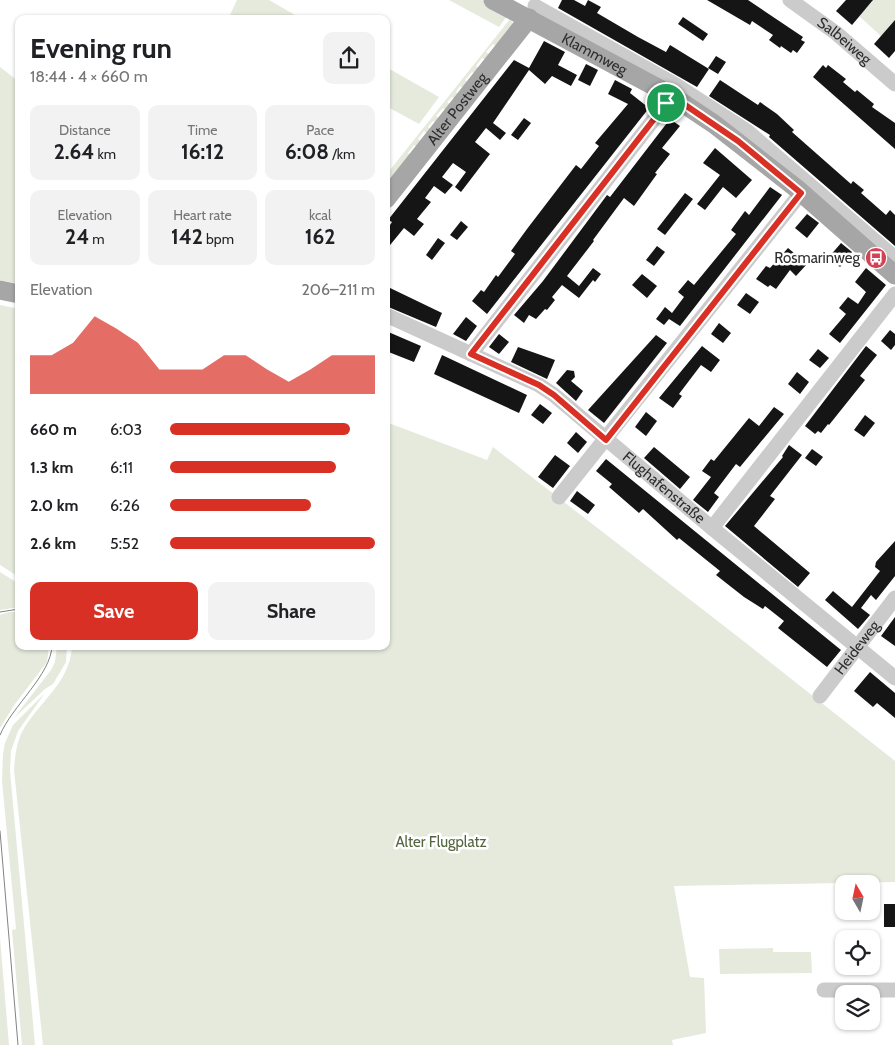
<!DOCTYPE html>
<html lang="en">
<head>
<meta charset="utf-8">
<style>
  :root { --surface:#fff; --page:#f2f2f2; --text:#202124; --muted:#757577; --accent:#d93025 }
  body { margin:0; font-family:Cabin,sans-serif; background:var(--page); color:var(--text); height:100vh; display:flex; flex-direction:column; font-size:19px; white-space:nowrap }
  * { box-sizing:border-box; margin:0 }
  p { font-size:16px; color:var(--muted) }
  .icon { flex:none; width:28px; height:28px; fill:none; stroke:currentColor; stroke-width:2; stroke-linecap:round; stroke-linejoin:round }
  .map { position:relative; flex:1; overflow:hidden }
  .details { position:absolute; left:15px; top:15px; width:375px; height:635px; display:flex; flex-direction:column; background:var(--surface); border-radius:10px; box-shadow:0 1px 4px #0004 }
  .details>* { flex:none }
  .needle { width:32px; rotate:351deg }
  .buttons { position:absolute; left:835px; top:875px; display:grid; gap:10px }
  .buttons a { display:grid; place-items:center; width:45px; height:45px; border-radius:10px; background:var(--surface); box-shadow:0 1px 4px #0004; font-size:25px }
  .pin { position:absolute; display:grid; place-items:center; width:42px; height:42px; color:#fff; margin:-21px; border:2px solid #fff; border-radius:50%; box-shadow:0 1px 5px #0007 }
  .round { display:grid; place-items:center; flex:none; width:52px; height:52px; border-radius:10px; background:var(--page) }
  .headline { display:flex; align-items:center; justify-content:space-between; height:85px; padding:0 15px }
  h1 { font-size:28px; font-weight:700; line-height:38px }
  .stats { display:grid; grid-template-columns:repeat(3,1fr); gap:8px; height:85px; padding:5px 15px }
  .stats div { display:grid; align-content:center; border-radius:10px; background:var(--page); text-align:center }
  .stats b { font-size:21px; font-weight:700 }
  .stats small { font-size:14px; font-weight:400 }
  .stats p { font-size:14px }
  .chart { height:140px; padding:10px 15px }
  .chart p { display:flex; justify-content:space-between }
  .chart svg { width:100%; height:90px; margin-top:5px; fill:var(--accent); opacity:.7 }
  .action { display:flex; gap:10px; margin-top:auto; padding:10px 15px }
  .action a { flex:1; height:58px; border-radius:10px; background:var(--accent); color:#fff; font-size:20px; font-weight:700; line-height:58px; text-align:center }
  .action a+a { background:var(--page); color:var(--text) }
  ul { padding:0 15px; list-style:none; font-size:16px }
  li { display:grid; grid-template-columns:80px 60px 1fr; align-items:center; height:38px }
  li i { height:12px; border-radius:6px; background:var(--accent) }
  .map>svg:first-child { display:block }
  .green { fill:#e5eadd }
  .building { fill:#151515 }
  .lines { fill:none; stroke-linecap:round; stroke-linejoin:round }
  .minor { stroke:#cbcbcb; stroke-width:15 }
  .major { stroke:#a6a6a6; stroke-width:19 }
  .tram { stroke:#838383; stroke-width:1 }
  .route-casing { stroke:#fff; stroke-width:10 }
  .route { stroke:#d93025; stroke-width:6 }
  .labels { text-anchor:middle; stroke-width:5; stroke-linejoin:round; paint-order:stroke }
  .street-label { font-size:15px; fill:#2e2e2e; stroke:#fff }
  .poi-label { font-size:15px; fill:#2e2e2e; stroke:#fff; text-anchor:end }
  .park-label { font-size:15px; fill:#546640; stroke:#fff }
</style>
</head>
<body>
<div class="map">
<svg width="895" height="1045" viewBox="0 0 895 1045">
  <rect width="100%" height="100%" fill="#fff"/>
  <!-- green -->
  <g class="green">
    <path d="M237,0H269L302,19H232L229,17Z"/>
    <path d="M449,0H482L507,16L499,27Z"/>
    <path d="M870,0H895V22L881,36L859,16L872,2Z"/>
    <path d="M510,19L514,25L500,48L493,44L486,52L493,57L489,62L482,58L476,66L482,71L478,76L472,72L465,80L471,85L467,91L460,86L456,92L462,97L458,101L452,97L447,102L454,107L449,113L443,108L436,116L443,121L439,125L433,121L428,127L434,132L431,136L424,131L418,139L425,144L420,149L414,145L408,153L414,158L386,192V175Z"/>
    <path d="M0,67L19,82V284L0,280Z"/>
    <path d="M386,67L439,97L419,124L386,106Z"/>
    <path d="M0,305L19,309V577L0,565Z"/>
    <path d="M386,422L487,460L493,447L737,636L895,761V882L674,886L690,977L704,978L706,1033L672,1040L673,1045H43L14,770C15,758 16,744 22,732C38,702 70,684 72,646H386Z"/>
    <path d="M0,572L19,584V607L0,610Z"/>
    <path d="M9,612H19V646H49L47,662L15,704L0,728V615Z"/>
    <path d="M57,646H67L66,662L53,684L45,689L14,718L51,670L55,662Z"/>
    <path d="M45,693L18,731L11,751L10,771L35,1045H22L12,930L16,929L2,781L3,754L5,743L13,725Z"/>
    <path d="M0,938L9,1045H0Z"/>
    <path d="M773,948V952H811L812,973L720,974L719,949Z"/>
  </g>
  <!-- building -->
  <g class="building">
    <path d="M562,0H574L585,6L588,0L601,7L597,13L638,37L666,52L670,45L709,69L697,87L558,8Z"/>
    <path d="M707,0H748L803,37L801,40L805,42L797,53L793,50L791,53L781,46L780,48L769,40L773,35L752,21L750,25Z"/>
    <path d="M846,0H873L852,25L836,11Z"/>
    <path d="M683,17L708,34L703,41L678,24Z"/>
    <path d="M895,20V51L889,58L874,44Z"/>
    <path d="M544,41L565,52L558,65L577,75L571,86L552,76L545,84L529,70L493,123L506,133L500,140L486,128L475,142L490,154L461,192L455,187L466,172L453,163L442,177L453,185L445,194L434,186L425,198L431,202L417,219L424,224L414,236L404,228L386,250V231L392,222L388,220L514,60L529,68Z"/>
    <path d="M716,56L726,62L718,74L708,68Z"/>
    <path d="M586,64L598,70L590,86L578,80Z"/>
    <path d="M823,65L826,68L828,65L846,79L843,82L855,92L857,90L874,104L872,107L895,123V149L813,77Z"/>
    <path d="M615,80L632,89L630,93L649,108L487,314L472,301L481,290L484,292L496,275L498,277L515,254L511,251L527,229L576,165L581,169L599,146L595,143L628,104L608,94Z"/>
    <path d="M720,80L758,105L760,102L777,114L794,130L792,132L851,184L853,181L864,190L861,193L886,215L890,210L895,215V246L769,137L770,135L709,96Z"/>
    <path d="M524,118L531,123L518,140L511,135Z"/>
    <path d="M670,119L680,126L662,148L670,154L655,173L657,174L634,206L624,198L593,240L594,241L567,276L579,286L593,268L601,274L595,282L593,280L579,298L562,285L552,297L555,300L547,310L545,309L536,319L529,315L524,323L514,315L543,281L607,195L610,197Z"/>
    <path d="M715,148L752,180L736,198L723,187L705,210L697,204L720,175L703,163Z"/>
    <path d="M770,187L782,195L680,326L669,319L664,325L656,319L665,307L672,313L684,297L678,292L688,280L694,285L736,234L731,230L745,211L749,215Z"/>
    <path d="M685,193L693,199L665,235L657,229Z"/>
    <path d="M807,214L819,223L807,238L795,228Z"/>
    <path d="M461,221L468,227L457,240L450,235Z"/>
    <path d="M438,238L445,243L432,260L426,255Z"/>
    <path d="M841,243L852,252L840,267L829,257Z"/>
    <path d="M657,246L665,252L654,266L646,260Z"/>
    <path d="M788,248L807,264L796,276L790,270L776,289L770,285L768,287L756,279L766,266L770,268Z"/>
    <path d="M866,268L886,285L840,343L829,334L846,314L839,308L848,297L858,304L866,292L855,282Z"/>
    <path d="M642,274L657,286L647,298L632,285Z"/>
    <path d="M388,287L442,313L436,327L386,306Z"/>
    <path d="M746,293L759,302L750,314L737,305Z"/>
    <path d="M466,317L477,326L466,341L453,334Z"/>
    <path d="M719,323L731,333L723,343L711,334Z"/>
    <path d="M890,330L895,334V345L891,350L881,341Z"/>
    <path d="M386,331L421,346L414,362L386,351Z"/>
    <path d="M499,334L509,342L499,354L489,347Z"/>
    <path d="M656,335L667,343L604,423L588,410Z"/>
    <path d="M702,346L720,360L711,372L701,365L679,394L682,396L673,408L659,398Z"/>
    <path d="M866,346L877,355L860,376L865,380L829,425L828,424L821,433L818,431L815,434L805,426Z"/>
    <path d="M518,347L555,360L547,379L511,362Z"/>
    <path d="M818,349L829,358L820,368L809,360Z"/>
    <path d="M442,355L527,395L519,413L434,374Z"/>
    <path d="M567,370L574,371L575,377L571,381L583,391L576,401L556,383Z"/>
    <path d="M797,372L809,382L800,394L788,384Z"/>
    <path d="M540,404L552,413L543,424L531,415Z"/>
    <path d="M774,407L784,414L740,467L736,464L714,493L719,497L708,512L693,500L711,477L702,471L711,459L714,461L749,418L759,426Z"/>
    <path d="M646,412L657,421L646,436L635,427Z"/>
    <path d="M865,415L875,423L864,437L854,430Z"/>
    <path d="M576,432L587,442L578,453L567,443Z"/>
    <path d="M789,445L802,455L770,496L775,499L754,526L810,573L798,587L725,526L783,457L782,456Z"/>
    <path d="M654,447L690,477L680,489L644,458Z"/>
    <path d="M812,449L823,457L816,466L805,458Z"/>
    <path d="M555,455L570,466L553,488L538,477Z"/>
    <path d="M606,459L841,650L827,667L778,628L784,621L765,606L763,609L744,597L716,575L720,571L679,538L677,540L643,509L639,513L609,487L612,484L596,471Z"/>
    <path d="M577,491L595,505L588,514L570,501Z"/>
    <path d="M895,541V576L876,600L871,595L861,608L870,615L858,629L825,600L833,591L852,607L880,571L875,567L876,562Z"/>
    <path d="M895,617V646L881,636Z"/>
    <path d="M870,672L895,693V718L877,703L873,707L854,691Z"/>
    <rect x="884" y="904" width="11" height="23"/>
  </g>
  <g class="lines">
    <!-- minor -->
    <g class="minor">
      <path id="s1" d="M790,0L836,33L895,84"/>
      <path d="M535,6L676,85L747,131L895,258"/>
      <path id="s2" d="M386,315L539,385L554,395L712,528L895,678"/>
      <path d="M471,354L672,96"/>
      <path d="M559,497L801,193"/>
      <path d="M712,528L895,294"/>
      <path id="s3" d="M820,696L895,598"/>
      <path d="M824,990H895"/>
    </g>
    <!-- major -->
    <g class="major">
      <path id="s4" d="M493,0L669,94L714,124L796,188L895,275"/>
      <path id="s5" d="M386,199L529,18"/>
      <path d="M0,290L19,294"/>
    </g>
    <!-- tram -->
    <g class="tram">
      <path d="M0,612L19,609"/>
      <path d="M0,735C12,706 51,675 52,646"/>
      <path d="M0,831L18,1045"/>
    </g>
  </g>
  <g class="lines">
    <!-- route casing -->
    <g class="route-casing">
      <path id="route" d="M672,96L738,141L801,193L606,440L554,395L539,385L471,354Z"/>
    </g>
    <!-- route -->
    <use href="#route" class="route"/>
  </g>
  <!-- icons -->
  <defs>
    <g id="bus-disc" transform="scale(1.125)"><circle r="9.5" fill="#d54154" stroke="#fff"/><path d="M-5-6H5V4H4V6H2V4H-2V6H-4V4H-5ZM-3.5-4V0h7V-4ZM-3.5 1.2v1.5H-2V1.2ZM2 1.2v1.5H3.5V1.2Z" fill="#fff"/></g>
  </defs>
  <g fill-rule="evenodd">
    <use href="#bus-disc" x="876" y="258"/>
  </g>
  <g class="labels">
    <!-- street labels -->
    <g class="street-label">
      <text dy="5" stroke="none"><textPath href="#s1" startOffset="68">Salbeiweg</textPath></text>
      <text dy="5" stroke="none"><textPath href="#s4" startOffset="115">Klammweg</textPath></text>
      <text dy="5" stroke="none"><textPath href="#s5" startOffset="115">Alter Postweg</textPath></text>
      <text dy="5" stroke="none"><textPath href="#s2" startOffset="330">Flughafenstraße</textPath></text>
      <text dy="5" stroke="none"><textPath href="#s3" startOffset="61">Heideweg</textPath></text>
    </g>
    <!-- poi labels -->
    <g class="poi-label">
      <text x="860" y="263">Rosmarinweg</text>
    </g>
    <!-- park labels -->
    <g class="park-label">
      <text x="441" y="847">Alter Flugplatz</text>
    </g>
  </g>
</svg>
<div class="buttons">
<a><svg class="needle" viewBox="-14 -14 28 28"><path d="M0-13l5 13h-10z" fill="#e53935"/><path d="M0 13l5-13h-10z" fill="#757577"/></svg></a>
<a><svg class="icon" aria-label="locate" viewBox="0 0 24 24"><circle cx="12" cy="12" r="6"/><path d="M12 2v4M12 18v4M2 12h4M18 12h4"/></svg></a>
<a><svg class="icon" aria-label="layers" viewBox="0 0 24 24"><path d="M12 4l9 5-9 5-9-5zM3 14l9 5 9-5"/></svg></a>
</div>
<div class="pin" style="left:666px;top:103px;background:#1e9e55"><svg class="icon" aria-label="arrive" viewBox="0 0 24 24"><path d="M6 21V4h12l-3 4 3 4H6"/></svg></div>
<section class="details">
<div class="headline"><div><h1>Evening run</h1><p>18:44 · 4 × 660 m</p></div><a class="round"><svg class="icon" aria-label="share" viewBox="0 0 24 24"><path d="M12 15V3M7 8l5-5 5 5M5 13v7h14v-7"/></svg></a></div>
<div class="stats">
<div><p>Distance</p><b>2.64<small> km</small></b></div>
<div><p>Time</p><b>16:12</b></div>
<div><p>Pace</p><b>6:08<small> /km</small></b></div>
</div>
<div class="stats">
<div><p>Elevation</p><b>24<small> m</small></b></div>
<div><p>Heart rate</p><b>142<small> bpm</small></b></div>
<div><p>kcal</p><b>162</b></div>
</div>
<div class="chart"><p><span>Elevation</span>206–211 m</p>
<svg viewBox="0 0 160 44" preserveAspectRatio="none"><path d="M0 44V25L10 25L20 19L30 6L40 12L50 19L60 32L70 32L80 32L90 25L100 25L110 32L120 38L130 32L140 25L150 25L160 25V44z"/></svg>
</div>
<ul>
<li><b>660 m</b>6:03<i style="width:88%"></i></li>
<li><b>1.3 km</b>6:11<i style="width:81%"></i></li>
<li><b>2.0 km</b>6:26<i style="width:69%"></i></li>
<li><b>2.6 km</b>5:52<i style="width:100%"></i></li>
</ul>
<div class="action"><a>Save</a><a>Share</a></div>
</section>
</div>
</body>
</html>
